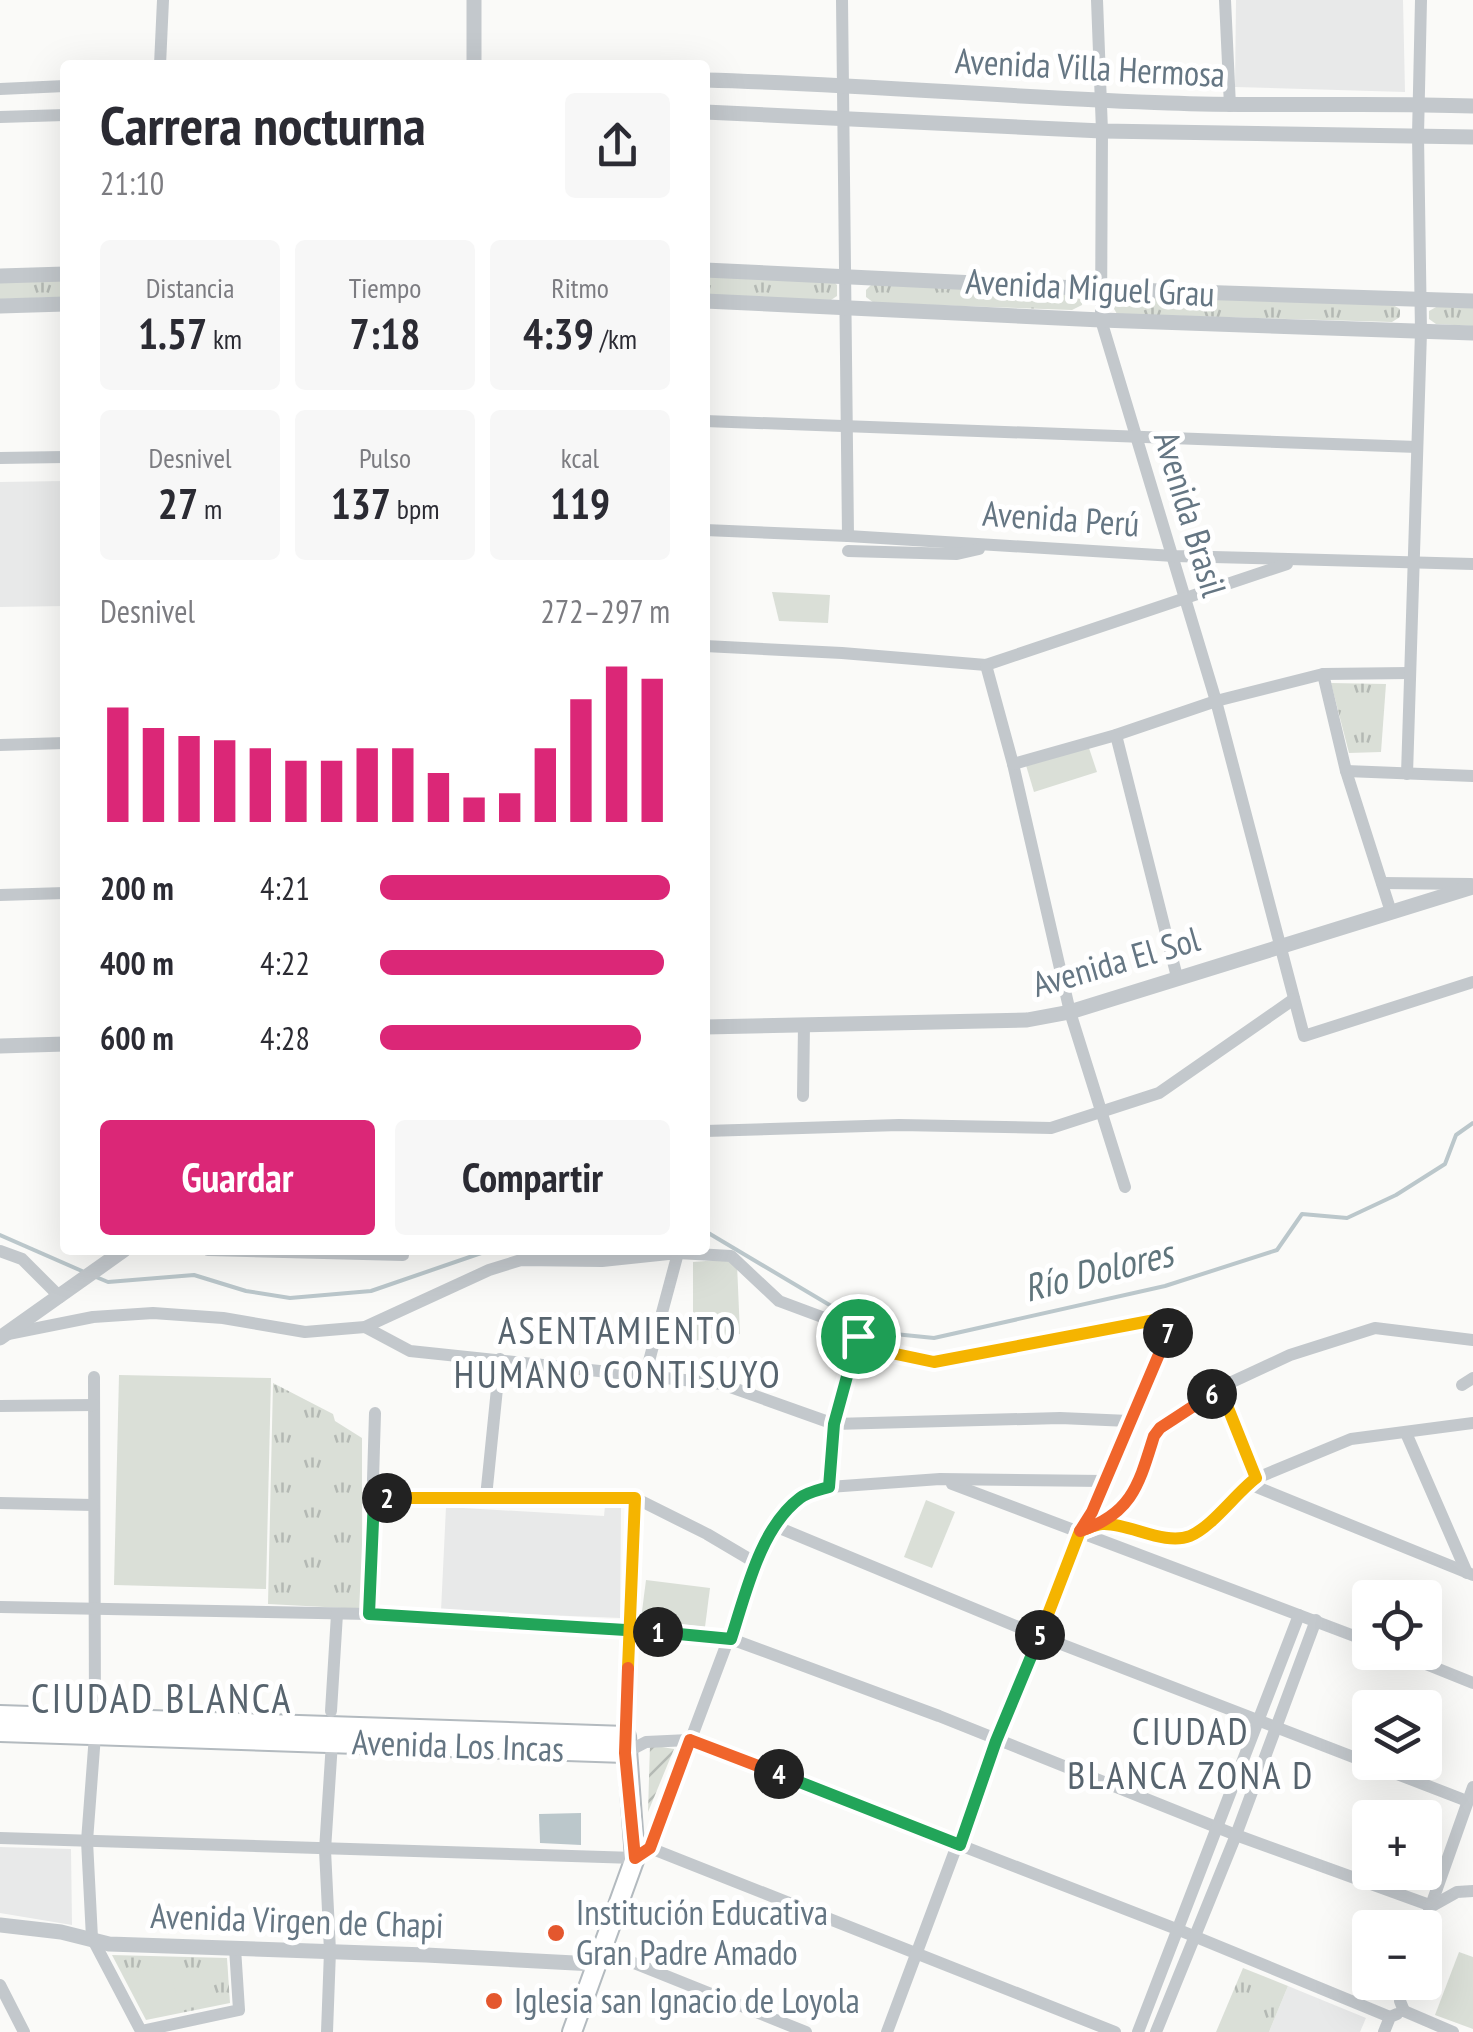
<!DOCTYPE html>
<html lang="es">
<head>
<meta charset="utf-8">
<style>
  :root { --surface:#fff; --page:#f7f7f7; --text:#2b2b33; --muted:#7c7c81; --accent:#db2777 }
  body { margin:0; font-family:"PT Sans Narrow",sans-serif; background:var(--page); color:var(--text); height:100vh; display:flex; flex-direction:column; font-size:38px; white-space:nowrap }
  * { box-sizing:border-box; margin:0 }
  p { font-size:32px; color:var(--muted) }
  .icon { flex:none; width:55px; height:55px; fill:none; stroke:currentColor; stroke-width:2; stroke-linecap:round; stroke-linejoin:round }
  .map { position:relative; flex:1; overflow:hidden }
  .details { position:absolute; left:60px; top:60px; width:650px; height:1195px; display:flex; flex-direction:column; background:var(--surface); border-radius:10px; box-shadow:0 10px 40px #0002 }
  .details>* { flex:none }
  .tools { position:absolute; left:1352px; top:1580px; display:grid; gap:20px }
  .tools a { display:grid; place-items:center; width:90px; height:90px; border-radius:10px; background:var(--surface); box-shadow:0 10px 40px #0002; font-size:50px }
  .pin { position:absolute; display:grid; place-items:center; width:85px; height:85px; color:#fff; margin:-42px; border:5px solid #fff; border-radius:50%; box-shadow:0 2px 10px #0007 }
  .km { position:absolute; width:50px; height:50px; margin:-25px; border-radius:50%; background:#222; color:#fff; font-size:28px; line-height:50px; text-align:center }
  .round { display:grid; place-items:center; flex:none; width:105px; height:105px; border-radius:10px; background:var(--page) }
  .summary { display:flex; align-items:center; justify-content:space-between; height:170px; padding:0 40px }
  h1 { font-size:55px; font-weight:600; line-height:75px }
  .metrics { display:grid; grid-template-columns:repeat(3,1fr); gap:15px; height:170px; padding:10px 40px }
  .metrics div { display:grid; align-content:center; border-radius:10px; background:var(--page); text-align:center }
  .metrics b { font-size:42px; font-weight:600 }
  .metrics small { font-size:28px; font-weight:400 }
  .metrics p { font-size:28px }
  .chart { height:280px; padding:20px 40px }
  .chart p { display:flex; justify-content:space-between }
  .chart svg { width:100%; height:180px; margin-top:10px; stroke:var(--accent); stroke-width:6 }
  .primary-button { display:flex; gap:20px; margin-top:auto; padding:20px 40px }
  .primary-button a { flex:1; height:115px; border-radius:10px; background:var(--accent); color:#fff; font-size:40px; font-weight:600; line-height:115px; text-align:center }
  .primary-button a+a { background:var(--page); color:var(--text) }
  ul { padding:0 40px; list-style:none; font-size:32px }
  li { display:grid; grid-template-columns:160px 120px 1fr; align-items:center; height:75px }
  li i { height:25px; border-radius:12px; background:var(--accent) }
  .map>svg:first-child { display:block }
  .built { fill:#e8e9e9 }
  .grass { fill:url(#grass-tufts) }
  .garden { fill:url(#garden-furrows) }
  .pitch { fill:#dadfd7 }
  .water { fill:#bbc7cb }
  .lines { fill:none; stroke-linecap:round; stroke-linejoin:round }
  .stream { stroke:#bbc7cb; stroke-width:4 }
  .secondary-casing { stroke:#b3babf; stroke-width:22 }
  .minor { stroke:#c3c8cc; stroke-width:12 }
  .tertiary { stroke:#c3c8cc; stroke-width:15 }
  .secondary { stroke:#fff; stroke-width:18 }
  .split-1-casing { stroke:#fff; stroke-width:20 }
  .split-2-casing { stroke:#fff; stroke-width:20 }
  .split-3-casing { stroke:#fff; stroke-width:20 }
  .split-4-casing { stroke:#fff; stroke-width:20 }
  .split-5-casing { stroke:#fff; stroke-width:20 }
  .split-6-casing { stroke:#fff; stroke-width:20 }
  .split-7-casing { stroke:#fff; stroke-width:20 }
  .split-8-casing { stroke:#fff; stroke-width:20 }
  .split-1 { stroke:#22a559; stroke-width:12 }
  .split-2 { stroke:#22a559; stroke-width:12 }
  .split-3 { stroke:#f5b400; stroke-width:12 }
  .split-4 { stroke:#f0652b; stroke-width:12 }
  .split-5 { stroke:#22a559; stroke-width:12 }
  .split-6 { stroke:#f5b400; stroke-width:12 }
  .split-7 { stroke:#f0652b; stroke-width:12 }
  .split-8 { stroke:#f5b400; stroke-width:12 }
  .poi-dot { fill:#e4572e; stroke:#fff; stroke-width:4 }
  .labels { text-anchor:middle; stroke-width:10; stroke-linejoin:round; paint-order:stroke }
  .street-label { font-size:35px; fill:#657683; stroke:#fff }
  .poi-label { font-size:35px; fill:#657683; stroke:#fff; text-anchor:start }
  .water-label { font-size:38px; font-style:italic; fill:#60757c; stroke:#fff }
  .neighbourhood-label { font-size:38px; letter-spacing:2.5px; fill:#57646e; stroke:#fff }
  .quarter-label { font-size:40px; letter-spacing:2.5px; fill:#57646e; stroke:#fff }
</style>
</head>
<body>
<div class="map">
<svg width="1473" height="2032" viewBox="0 0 1473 2032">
  <defs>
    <pattern id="grass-tufts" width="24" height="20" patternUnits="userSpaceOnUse" patternTransform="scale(2.5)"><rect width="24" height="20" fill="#dadfd7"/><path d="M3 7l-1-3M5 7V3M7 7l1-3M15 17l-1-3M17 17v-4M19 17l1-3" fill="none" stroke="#b4b9b4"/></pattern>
    <pattern id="garden-furrows" width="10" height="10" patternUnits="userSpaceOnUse" patternTransform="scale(2.5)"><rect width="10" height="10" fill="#dadfd7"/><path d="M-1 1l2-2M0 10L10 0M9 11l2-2" fill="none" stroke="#b4b9b4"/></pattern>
  </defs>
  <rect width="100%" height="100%" fill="#fafaf8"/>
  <!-- built -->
  <g class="built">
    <path d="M1236,0H1403L1405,92L1235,87Z"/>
    <path d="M65,481V606L0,607V482Z"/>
    <path d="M605,1506L621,1507L620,1618L441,1611L446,1507L604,1516Z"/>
    <path d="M0,1847L71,1849L72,1925L0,1913Z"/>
    <path d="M1288,1986L1366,2018L1360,2032H1269Z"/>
  </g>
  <!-- grass -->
  <g class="grass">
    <path d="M705,276L832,280L837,285V296L831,300L705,296Z"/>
    <path d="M65,280V297L0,299V282Z"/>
    <path d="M872,284L1074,291L1082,297V305L1072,310L874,303L866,297V290Z"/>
    <path d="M1117,295L1393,305L1400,309V317L1392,322L1117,314L1109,300Z"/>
    <path d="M1438,306L1473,307V326L1436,324L1429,319V311Z"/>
    <path d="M1331,683L1386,684L1381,752L1349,753Z"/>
    <path d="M273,1383L333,1414L335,1421L362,1438V1609L268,1604Z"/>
    <path d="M112,1955L227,1958L230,2003L146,2020Z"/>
    <path d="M1243,1968L1288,1986L1269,2032H1216Z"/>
  </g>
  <!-- garden -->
  <path class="garden" d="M650,1745L674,1749L648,1812Z"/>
  <!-- pitch -->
  <g class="pitch">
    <path d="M772,592L830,595L828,623L779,621Z"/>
    <path d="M1087,742L1097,772L1034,792L1025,762Z"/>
    <path d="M731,1259L737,1264L740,1334L693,1341V1262Z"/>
    <path d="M119,1375L271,1378L266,1589L114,1585Z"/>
    <path d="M926,1500L955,1512L932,1568L904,1557Z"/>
    <path d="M646,1580L710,1588L705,1627L641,1619Z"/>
    <path d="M1459,1952L1473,1957V2029L1435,2015Z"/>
    <path d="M169,1964L180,2010L147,2017L136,1971Z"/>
  </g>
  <!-- water -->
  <path class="water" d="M581,1813V1845L540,1843L539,1814Z"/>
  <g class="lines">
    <!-- stream -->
    <g class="stream">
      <path d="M705,1231L875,1332L934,1338L1165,1286L1277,1250L1302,1214L1347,1218L1396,1195L1445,1164L1456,1135L1473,1123"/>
      <path d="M0,1235L82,1271"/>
      <path d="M96,1277L108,1282L194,1275L246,1291L290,1298L371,1291L490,1250"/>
    </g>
    <!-- secondary casing -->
    <g class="secondary-casing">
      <g id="secondary">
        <path d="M0,1715L626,1736L635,1858L572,2032"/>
        <path d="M0,1732L625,1753"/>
      </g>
    </g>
    <!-- minor -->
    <g class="minor">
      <path d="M842,0L848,536"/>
      <path d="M1097,0L1102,131L1101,320L1216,701L1304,1036L1473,982"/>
      <path d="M1225,0L1230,106"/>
      <path d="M160,65L163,0"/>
      <path d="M0,89L65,86"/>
      <path d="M0,117L65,115"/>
      <path d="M705,421L1417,447"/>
      <path d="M0,458L65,457"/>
      <path d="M705,530L848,536L1174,556L1473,564"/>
      <path d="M848,551L957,554L979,549"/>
      <path d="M705,646L842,653L986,665L1287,564"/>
      <path d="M986,665L1013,764L1070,1012L1125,1187"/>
      <path d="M1323,674L1346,771L1391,912"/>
      <path d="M1116,735L1177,977"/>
      <path d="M0,745L65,743"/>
      <path d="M1013,764L1116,735L1216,701L1323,674L1409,673"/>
      <path d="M1346,771L1473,776"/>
      <path d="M1407,774L1421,332L1418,135L1421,0"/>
      <path d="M1382,883L1471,884"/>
      <path d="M0,895L65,893"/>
      <path d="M803,1096L804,1025"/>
      <path d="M705,1131L899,1125L1051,1128L1159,1093L1294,999"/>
      <path d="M208,1250L403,1255"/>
      <path d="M0,1251L22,1259L60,1297"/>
      <path d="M365,1327L410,1351L722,1384L834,1424L1060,1418L1129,1421"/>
      <path d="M8,1334L93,1317L153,1313L223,1318L305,1332L365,1327L489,1270L521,1260L602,1261L678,1253L731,1256L779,1301L822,1317L877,1350L934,1362L1176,1315"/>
      <path d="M645,1376L678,1253"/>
      <path d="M94,1377L95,1718"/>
      <path d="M1462,1385L1473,1378"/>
      <path d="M1219,1388L1257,1478"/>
      <path d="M0,1406L94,1405"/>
      <path d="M1406,1433L1467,1573"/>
      <path d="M952,1484L1370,1642"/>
      <path d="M1249,1484L1473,1575"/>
      <path d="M829,1487L834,1424L858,1336"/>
      <path d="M486,1497L500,1359"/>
      <path d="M374,1498H635L707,1534L756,1563"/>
      <path d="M0,1503L93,1505"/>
      <path d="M1102,1524L1132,1496L1153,1436L1160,1427L1219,1388L1290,1355L1375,1328L1473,1340"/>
      <path d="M1097,1526L1176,1538L1189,1537L1205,1526L1241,1488L1257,1478L1351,1439L1473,1423"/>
      <path d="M777,1527L1040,1636L1467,1801"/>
      <path d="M0,1607L369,1614L731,1639L939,1716L1236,1835L1432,1906L1457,1892L1473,1891"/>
      <path d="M369,1614L375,1413"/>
      <path d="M1396,1652L1473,1683"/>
      <path d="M331,1711L337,1614"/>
      <path d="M95,1735L87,1841L92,1938L141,2031L239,2010L235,1948"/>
      <path d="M630,1737L626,1736L635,1498"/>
      <path d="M625,1753L646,1742L689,1740L1179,1930L1390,2017"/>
      <path d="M0,1838L635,1858L650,1848L766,1539L788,1509L803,1495L829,1487L940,1479L1104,1481"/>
      <path d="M650,1848L1115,2032"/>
      <path d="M1423,1928L1473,1787"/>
      <path d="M599,1949L806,2032"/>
      <path d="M1402,1982L1400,2001L1404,2011"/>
      <path d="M0,1985L24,2032"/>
      <path d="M1404,2011L1453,2032"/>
      <path d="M327,2032L330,1951L325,1850L332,1742"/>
      <path d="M887,2032L996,1741L1080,1531L1093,1512L1176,1315"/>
      <path d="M1138,2032L1299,1615"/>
      <path d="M1156,2032L1236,1835L1316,1620"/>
      <path d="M1384,2032L1390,2017L1397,2014"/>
    </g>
    <!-- tertiary -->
    <g class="tertiary">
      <path d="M474,65V0"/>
      <path d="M705,80C860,84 1014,98 1169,103C1270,107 1372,102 1473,106"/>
      <path d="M705,112L1102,131L1473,137"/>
      <path d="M705,270L1099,289L1473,301"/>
      <path d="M0,276L65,274"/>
      <path d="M705,301L1101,320L1473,333"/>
      <path d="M0,306L65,304"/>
      <path d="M705,1027L1027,1020L1070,1012L1473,887"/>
      <path d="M0,1046L65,1044"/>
      <path d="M0,1338L124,1250"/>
      <path d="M0,1925L61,1932L109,1944L426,1955L594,1964"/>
    </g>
    <!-- secondary -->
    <use href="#secondary" class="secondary"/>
  </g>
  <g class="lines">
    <!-- split-1 casing -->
    <g class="split-1-casing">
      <path id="split-1" d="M658,1632L731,1639C746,1593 760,1528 800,1498C808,1492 819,1490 829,1487L834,1424L858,1336"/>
    </g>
    <!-- split-2 casing -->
    <g class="split-2-casing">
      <path id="split-2" d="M387,1498H374L369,1614L658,1632"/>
    </g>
    <!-- split-3 casing -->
    <g class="split-3-casing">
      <path id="split-3" d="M387,1498H635L628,1668"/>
    </g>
    <!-- split-4 casing -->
    <g class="split-4-casing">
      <path id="split-4" d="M628,1668L625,1753L635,1858L650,1848L690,1740L779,1774"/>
    </g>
    <!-- split-5 casing -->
    <g class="split-5-casing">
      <path id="split-5" d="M779,1774L960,1845L996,1741L1040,1635"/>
    </g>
    <!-- split-6 casing -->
    <g class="split-6-casing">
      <path id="split-6" d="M1040,1635L1080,1531C1087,1529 1096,1524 1103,1524C1130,1523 1164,1546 1190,1536C1212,1527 1236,1493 1256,1478L1220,1388L1212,1394"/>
    </g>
    <!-- split-7 casing -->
    <g class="split-7-casing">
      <path id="split-7" d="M1168,1333L1092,1512L1080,1531C1132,1514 1139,1484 1154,1436L1160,1428L1212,1394"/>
    </g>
    <!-- split-8 casing -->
    <g class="split-8-casing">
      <path id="split-8" d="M858,1336L877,1350L934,1362L1176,1316L1168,1333"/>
    </g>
    <!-- split-1 -->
    <use href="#split-1" class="split-1"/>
    <!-- split-2 -->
    <use href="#split-2" class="split-2"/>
    <!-- split-3 -->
    <use href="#split-3" class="split-3"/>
    <!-- split-4 -->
    <use href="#split-4" class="split-4"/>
    <!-- split-5 -->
    <use href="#split-5" class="split-5"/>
    <!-- split-6 -->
    <use href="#split-6" class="split-6"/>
    <!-- split-7 -->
    <use href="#split-7" class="split-7"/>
    <!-- split-8 -->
    <use href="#split-8" class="split-8"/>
  </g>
  <!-- markers -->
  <g class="poi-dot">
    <circle cx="556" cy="1933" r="10"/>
    <circle cx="494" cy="2001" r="10"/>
  </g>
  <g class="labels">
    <!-- street labels -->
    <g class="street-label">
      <text transform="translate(1090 68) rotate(3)" y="12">Avenida Villa Hermosa</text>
      <text transform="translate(1090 288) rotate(3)" y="12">Avenida Miguel Grau</text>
      <text transform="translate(1190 514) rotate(73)" y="12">Avenida Brasil</text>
      <text transform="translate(1061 519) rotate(4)" y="12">Avenida Perú</text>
      <text transform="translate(1116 962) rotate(-16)" y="12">Avenida El Sol</text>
      <text transform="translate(458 1746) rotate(2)" y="12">Avenida Los Incas</text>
      <text transform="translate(297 1921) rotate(2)" y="12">Avenida Virgen de Chapi</text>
    </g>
    <!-- poi labels -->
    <g class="poi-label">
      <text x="576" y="1925">Institución Educativa<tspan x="576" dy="40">Gran Padre Amado</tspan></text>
      <text x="514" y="2013">Iglesia san Ignacio de Loyola</text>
    </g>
    <!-- water labels -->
    <g class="water-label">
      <text transform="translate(1098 1271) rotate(-14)" y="13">Río Dolores</text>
    </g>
    <!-- neighbourhood labels -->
    <g class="neighbourhood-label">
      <text x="618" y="1344">ASENTAMIENTO<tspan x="618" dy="44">HUMANO CONTISUYO</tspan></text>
      <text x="1191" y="1745">CIUDAD<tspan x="1191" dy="44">BLANCA ZONA D</tspan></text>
    </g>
    <!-- quarter labels -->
    <g class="quarter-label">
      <text x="162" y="1713">CIUDAD BLANCA</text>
    </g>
  </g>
</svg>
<div class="tools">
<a><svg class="icon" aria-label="locate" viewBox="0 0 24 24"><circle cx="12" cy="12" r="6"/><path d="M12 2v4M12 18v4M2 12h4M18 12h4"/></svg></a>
<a><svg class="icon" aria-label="layers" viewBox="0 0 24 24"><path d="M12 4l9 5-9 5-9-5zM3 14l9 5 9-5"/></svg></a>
<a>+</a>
<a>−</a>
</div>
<div class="pin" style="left:858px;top:1336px;background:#1e9e55"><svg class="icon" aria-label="arrive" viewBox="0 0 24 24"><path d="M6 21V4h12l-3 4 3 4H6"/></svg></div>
<b class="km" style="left:658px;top:1632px">1</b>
<b class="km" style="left:387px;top:1498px">2</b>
<b class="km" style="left:779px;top:1774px">4</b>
<b class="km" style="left:1040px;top:1635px">5</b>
<b class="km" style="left:1212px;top:1394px">6</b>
<b class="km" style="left:1168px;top:1333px">7</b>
<section class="details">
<div class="summary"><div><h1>Carrera nocturna</h1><p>21:10</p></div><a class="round"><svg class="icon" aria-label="share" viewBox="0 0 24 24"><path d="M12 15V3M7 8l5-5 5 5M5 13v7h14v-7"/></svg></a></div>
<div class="metrics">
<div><p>Distancia</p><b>1.57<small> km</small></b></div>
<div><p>Tiempo</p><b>7:18</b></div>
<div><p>Ritmo</p><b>4:39<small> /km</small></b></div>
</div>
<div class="metrics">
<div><p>Desnivel</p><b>27<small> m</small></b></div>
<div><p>Pulso</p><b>137<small> bpm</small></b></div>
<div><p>kcal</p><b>119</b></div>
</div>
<div class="chart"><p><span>Desnivel</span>272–297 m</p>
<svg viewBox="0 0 160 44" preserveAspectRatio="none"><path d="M5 44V16M15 44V21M25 44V23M35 44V24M45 44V26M55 44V29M65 44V29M75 44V26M85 44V26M95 44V32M105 44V38M115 44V37M125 44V26M135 44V14M145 44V6M155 44V9"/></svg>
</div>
<ul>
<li><b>200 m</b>4:21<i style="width:100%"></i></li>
<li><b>400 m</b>4:22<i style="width:98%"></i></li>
<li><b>600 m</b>4:28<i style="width:90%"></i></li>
</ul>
<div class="primary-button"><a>Guardar</a><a>Compartir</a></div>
</section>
</div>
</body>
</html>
